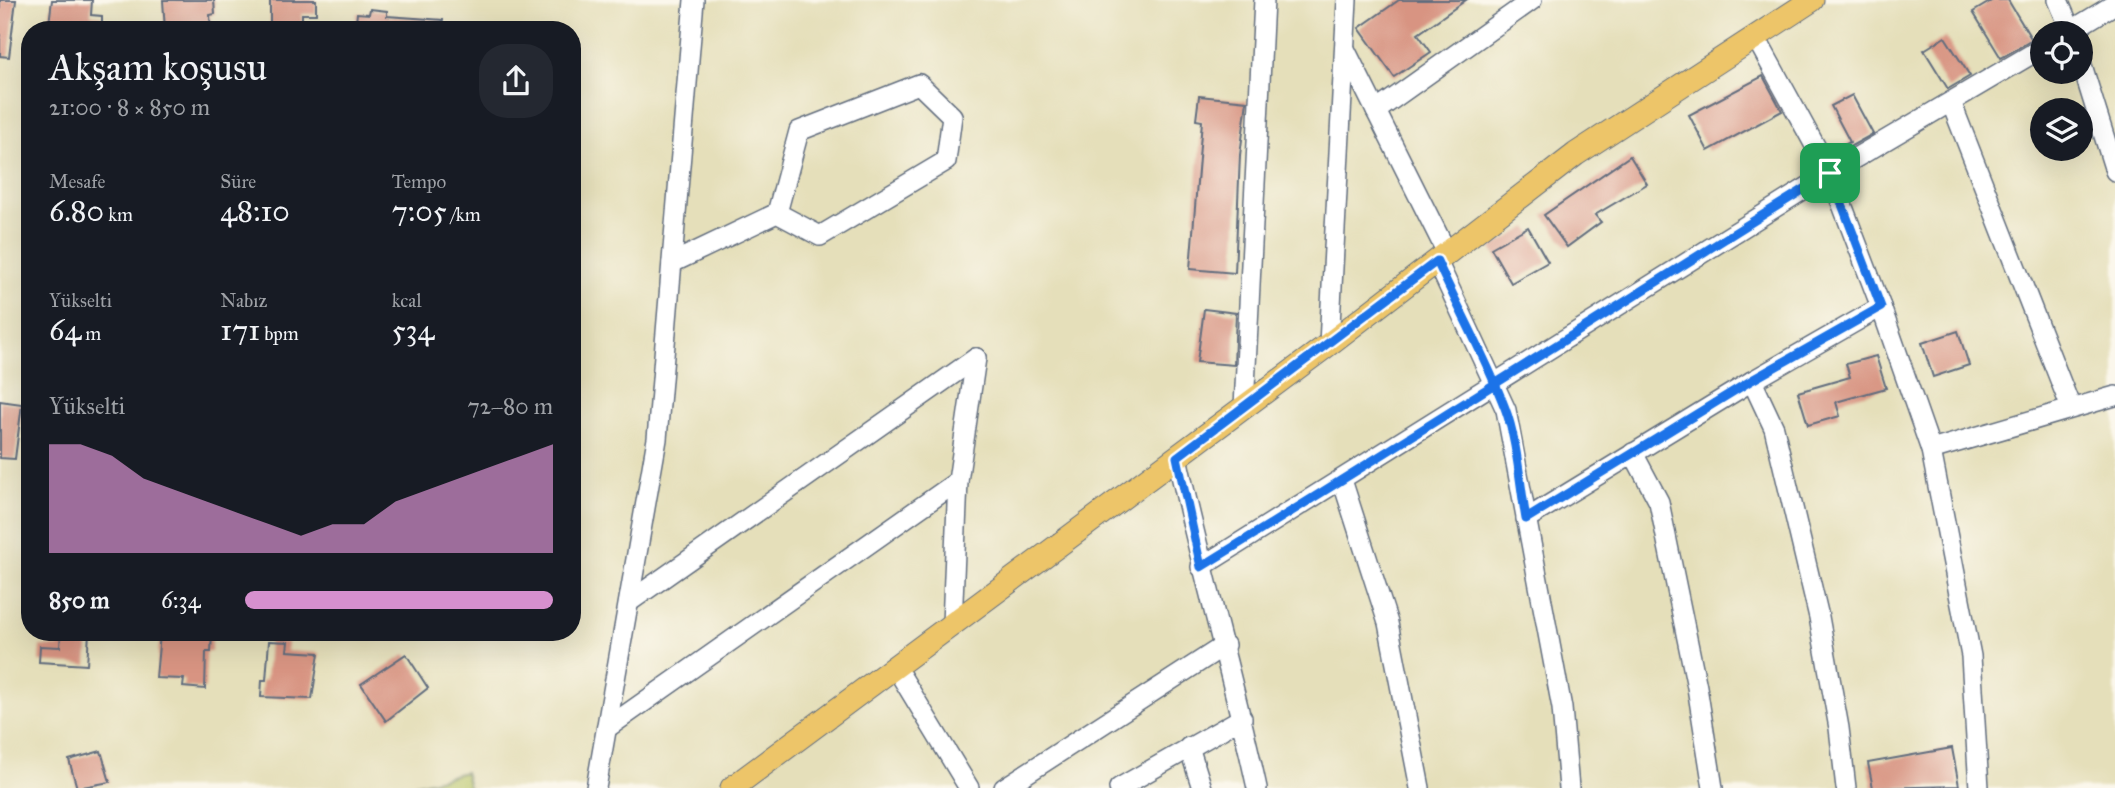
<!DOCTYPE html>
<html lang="tr">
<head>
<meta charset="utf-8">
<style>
  :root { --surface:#171b24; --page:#242831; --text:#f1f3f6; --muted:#9ea1a6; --accent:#d690ce }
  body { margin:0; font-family:"IM FELL Great Primer",serif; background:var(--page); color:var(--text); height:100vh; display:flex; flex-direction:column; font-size:26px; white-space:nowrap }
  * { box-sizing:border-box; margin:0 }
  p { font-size:23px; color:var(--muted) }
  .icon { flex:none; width:38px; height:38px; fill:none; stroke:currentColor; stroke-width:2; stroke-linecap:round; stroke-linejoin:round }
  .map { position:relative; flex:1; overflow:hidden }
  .drawer { position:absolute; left:21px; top:21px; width:560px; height:620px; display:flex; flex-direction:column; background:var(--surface); border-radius:28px; box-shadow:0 7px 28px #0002 }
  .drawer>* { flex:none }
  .controls { position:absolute; left:2030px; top:21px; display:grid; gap:14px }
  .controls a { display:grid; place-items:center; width:63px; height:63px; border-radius:50%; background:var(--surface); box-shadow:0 7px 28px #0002; font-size:35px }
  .pin { position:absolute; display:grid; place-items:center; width:60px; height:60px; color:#fff; margin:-30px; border-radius:14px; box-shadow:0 4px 10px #0006 }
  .round { display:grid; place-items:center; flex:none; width:74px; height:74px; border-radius:28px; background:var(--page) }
  .summary { display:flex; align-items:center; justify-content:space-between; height:119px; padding:0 28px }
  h1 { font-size:38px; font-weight:600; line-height:52px }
  .stats { display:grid; grid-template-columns:repeat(3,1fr); gap:10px; height:119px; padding:7px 28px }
  .stats div { display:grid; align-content:center }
  .stats b { font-size:30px; font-weight:600 }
  .stats small { font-size:19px; font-weight:400 }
  .stats p { font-size:19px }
  .chart { height:196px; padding:14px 28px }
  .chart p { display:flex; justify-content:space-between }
  .chart svg { width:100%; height:126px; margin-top:7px; fill:var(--accent); opacity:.7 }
  ul { padding:0 28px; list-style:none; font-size:23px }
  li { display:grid; grid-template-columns:112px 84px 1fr; align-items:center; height:52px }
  li i { height:18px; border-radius:9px; background:var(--accent) }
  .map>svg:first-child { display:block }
  .park { fill:#b8c567; stroke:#6a7a62; stroke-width:2 }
  .building { fill:#d89482 }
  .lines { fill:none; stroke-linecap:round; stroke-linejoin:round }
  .minor-casing { stroke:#626d7e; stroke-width:22 }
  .major-casing { stroke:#626d7e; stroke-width:25 }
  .minor { stroke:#fff; stroke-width:19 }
  .major { stroke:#edc569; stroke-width:23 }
  .route-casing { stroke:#fff; stroke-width:14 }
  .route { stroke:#1a73e8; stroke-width:9 }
</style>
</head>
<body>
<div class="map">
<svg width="2115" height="788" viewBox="0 0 2115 788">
  <rect width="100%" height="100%" fill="#fbf7ec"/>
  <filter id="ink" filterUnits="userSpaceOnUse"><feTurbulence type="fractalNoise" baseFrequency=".0143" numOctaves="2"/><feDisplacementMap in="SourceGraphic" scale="14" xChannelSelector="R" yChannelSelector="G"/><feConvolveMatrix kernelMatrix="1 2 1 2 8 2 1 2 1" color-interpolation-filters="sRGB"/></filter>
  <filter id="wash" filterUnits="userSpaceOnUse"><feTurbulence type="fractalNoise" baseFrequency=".00686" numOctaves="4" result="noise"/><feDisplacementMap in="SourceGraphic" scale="28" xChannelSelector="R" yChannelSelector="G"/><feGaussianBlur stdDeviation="1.57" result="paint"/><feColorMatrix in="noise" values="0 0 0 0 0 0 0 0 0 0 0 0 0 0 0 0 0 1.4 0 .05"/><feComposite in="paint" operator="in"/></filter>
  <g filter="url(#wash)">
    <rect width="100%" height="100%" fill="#e5dfba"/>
    <!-- park -->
    <path class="park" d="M465,772L469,788H403Z"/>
    <g id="blocks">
      <!-- building -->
      <g class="building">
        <path d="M0,0H16L9,57L0,56Z"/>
        <path d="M52,0H92L91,15L102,16V30H85V25L49,24Z"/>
        <path d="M163,0H214L215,14L210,15L211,30H165Z"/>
        <path d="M270,0H316V14H302V30H270Z"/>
        <path d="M1399,0H1466L1418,34L1431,52L1394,77L1359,28Z"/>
        <path d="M1993,0H2008L2032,40L2001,58L1973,12Z"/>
        <path d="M370,9L387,11V16L443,20L442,30H386L356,23L357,13L369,14Z"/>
        <path d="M1945,37L1970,76L1948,89L1924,50Z"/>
        <path d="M1763,76L1782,111L1708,151L1689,115Z"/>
        <path d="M1852,95L1873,134L1842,151L1840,147L1850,142L1831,106Z"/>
        <path d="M1199,96L1247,101L1240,155L1235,273L1190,269L1202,121L1196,120Z"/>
        <path d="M1630,156L1647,184L1595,215L1601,222L1567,247L1544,215Z"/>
        <path d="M1528,227L1548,262L1511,283L1491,248Z"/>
        <path d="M1204,309L1236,313L1234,365L1197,362Z"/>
        <path d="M1958,331L1969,365L1933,377L1922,343Z"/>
        <path d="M1876,356L1886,388L1836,402L1840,416L1808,425L1798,392L1850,377L1846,364Z"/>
        <path d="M0,401L22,404L15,459L0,458Z"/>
        <path d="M61,632H89L87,665L39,662L40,646L60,647Z"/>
        <path d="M178,632L212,633L211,652H206L205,689L183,687L184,679L156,678L160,634H178Z"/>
        <path d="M269,641L288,642L287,651L319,653L312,699L261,697L262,680H266Z"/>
        <path d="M406,654L428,688L386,721L361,684Z"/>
        <path d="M1952,748L1959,786L1873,788L1868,763Z"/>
        <path d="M101,751L110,782L77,788L69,760Z"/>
      </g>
    </g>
  </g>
  <g filter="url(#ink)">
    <use href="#blocks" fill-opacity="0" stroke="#626d7e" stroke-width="2"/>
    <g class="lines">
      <!-- minor casing -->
      <g class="minor-casing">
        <g id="minor">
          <path d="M2058,0L2072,33"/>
          <path d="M2067,33L2115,4"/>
          <path d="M1756,38L1830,173L1881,307L1931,450L1971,656L1979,788"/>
          <path d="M1345,49L1447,253"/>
          <path d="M2081,62L2115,171"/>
          <path d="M1951,102L2071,408"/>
          <path d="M1376,111L1532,0"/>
          <path d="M1437,261L1506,410L1562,708L1569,788"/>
          <path d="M672,263L777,213L799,131L919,84L952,116L946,161L820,236L777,213"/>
          <path d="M1329,344L1347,0"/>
          <path d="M1752,381L1774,428L1819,617L1839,728L1846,788"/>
          <path d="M1244,407L1264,0"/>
          <path d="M1931,450L2115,396"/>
          <path d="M1633,453L1659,502L1697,687L1713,788"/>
          <path d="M1177,457C1201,568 1233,677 1257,788"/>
          <path d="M1342,480L1388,623L1420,788"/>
          <path d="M1526,519L1752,381L1881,307"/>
          <path d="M1201,567L1830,173L2042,48"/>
          <path d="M629,602L976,358"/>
          <path d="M952,624L958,481L976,358"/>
          <path d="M895,666L969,788"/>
          <path d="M607,728L958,481"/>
          <path d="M1189,747L1202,788"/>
          <path d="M596,788L657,439L694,0"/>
          <path d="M1004,788L1225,645"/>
          <path d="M1119,788L1242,718"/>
        </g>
      </g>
      <!-- major casing -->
      <g class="major-casing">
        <path id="major" d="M732,788L1329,344L1576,154L1812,0"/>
      </g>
      <!-- minor -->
      <use href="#minor" class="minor"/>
      <!-- major -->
      <use href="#major" class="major"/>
    </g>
  </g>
  <g class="lines" filter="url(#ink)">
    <!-- route casing -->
    <g class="route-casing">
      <path id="route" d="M1830,173C1620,304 1412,438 1201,567L1177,457L1437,261C1459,310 1486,358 1505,408C1517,439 1520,485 1526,519L1752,380L1881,307L1830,173"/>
    </g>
    <!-- route -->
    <use href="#route" class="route"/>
  </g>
</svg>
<div class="controls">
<a><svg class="icon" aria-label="locate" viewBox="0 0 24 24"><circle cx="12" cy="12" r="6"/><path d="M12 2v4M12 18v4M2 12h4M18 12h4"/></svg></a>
<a><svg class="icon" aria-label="layers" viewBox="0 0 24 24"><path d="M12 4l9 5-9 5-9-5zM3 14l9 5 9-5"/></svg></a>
</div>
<div class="pin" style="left:1830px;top:173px;background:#1e9e55"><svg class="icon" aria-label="arrive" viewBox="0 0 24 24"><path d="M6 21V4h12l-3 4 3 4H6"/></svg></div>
<section class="drawer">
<div class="summary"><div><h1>Akşam koşusu</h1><p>21:00 · 8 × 850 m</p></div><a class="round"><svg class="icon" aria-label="share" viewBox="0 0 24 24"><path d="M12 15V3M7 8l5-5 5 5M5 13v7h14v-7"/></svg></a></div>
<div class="stats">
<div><p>Mesafe</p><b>6.80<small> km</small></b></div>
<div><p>Süre</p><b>48:10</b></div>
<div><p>Tempo</p><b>7:05<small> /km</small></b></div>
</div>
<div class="stats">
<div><p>Yükselti</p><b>64<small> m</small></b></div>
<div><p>Nabız</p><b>171<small> bpm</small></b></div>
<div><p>kcal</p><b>534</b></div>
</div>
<div class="chart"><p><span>Yükselti</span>72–80 m</p>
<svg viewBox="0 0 160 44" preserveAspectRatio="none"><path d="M0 44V6L10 6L20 10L30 18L40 22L50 26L60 30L70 34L80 38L90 34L100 34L110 26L120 22L130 18L140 14L150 10L160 6V44z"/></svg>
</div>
<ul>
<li><b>850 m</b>6:34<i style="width:100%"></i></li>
</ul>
</section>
</div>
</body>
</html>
